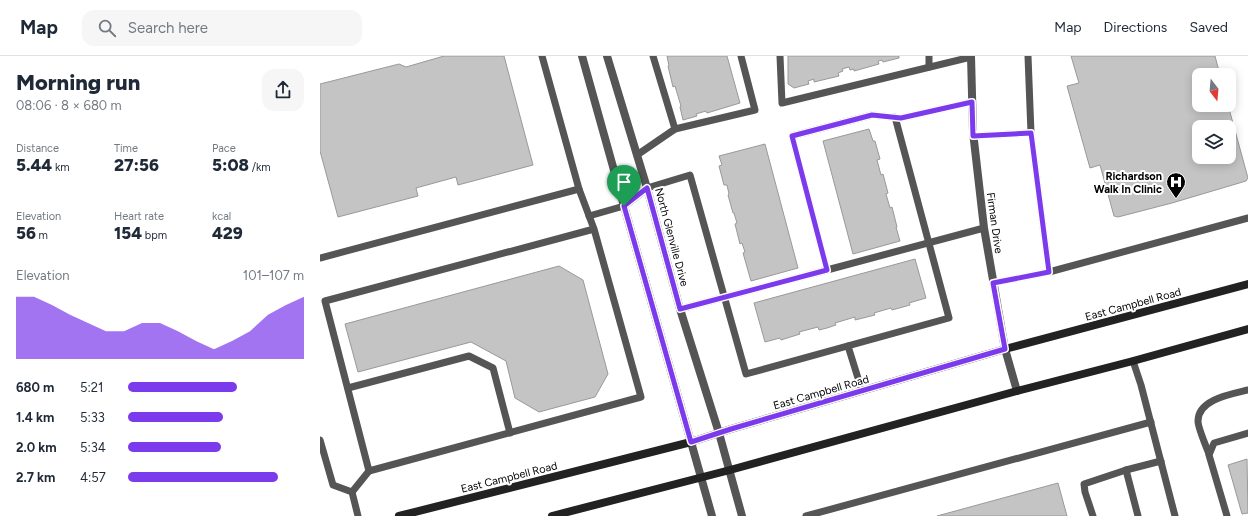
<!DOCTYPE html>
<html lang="en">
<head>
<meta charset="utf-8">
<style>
  :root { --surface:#fff; --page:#f6f6f7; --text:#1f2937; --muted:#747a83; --line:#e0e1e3; --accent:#7c3aed }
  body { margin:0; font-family:Figtree,sans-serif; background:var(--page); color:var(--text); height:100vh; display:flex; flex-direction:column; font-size:15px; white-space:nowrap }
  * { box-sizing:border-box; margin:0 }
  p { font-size:13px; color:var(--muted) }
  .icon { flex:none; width:22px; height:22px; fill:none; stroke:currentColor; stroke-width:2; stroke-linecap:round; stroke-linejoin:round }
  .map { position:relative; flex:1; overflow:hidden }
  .panel { display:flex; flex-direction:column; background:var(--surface); width:320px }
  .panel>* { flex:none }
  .needle { width:26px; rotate:164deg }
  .buttons { position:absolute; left:872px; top:12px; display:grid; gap:8px }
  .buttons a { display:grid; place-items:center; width:44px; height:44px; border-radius:8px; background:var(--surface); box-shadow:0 2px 10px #0003; font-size:20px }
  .pin { position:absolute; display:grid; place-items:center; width:34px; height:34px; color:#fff; margin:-41px -17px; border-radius:50% 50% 50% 0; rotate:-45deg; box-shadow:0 0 4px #0007 }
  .pin .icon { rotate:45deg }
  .round { display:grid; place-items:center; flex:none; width:42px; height:42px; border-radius:12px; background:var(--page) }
  .headline { display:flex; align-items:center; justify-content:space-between; height:68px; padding:0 16px }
  h1 { font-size:22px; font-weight:800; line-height:30px }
  .stats { display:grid; grid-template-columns:repeat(3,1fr); gap:6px; height:68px; padding:4px 16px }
  .stats div { display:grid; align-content:center }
  .stats b { font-size:17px; font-weight:800 }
  .stats small { font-size:11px; font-weight:400 }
  .stats p { font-size:11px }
  .chart { height:112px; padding:8px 16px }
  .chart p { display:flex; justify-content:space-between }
  .chart svg { width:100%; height:72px; margin-top:4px; fill:var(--accent); opacity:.7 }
  ul { padding:0 16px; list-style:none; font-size:13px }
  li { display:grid; grid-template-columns:64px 48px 1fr; align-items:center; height:30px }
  li i { height:10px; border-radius:5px; background:var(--accent) }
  header { display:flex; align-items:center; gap:24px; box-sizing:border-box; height:56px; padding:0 20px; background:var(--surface); border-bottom:1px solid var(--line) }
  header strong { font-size:19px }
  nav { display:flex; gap:22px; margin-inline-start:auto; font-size:14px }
  .search { width:280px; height:36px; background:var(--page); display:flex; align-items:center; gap:10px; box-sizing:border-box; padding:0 14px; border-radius:12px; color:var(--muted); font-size:15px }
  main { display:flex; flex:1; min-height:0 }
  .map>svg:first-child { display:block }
  .building { fill:#c4c4c4; stroke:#999; fill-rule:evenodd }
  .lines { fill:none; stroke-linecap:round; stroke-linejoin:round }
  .service { stroke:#555; stroke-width:7 }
  .minor { stroke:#555; stroke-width:8 }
  .tertiary { stroke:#555; stroke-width:8 }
  .secondary { stroke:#222; stroke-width:8 }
  .route-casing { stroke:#fff; stroke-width:8 }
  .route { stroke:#7c3aed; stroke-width:5 }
  .labels { text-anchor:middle; stroke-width:4; stroke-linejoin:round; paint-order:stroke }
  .poi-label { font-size:11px; font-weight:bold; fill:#000; stroke:#fff; text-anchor:end }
  .street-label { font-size:11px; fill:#000; stroke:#fff }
</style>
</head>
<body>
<header>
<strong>Map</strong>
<div class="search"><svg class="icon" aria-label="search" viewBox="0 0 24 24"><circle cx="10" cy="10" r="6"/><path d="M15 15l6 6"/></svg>Search here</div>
<nav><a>Map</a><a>Directions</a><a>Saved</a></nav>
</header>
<main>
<section class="panel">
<div class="headline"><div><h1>Morning run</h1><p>08:06 · 8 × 680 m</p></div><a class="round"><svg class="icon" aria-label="share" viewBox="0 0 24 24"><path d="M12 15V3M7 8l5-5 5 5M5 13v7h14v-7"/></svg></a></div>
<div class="stats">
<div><p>Distance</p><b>5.44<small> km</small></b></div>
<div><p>Time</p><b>27:56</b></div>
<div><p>Pace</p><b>5:08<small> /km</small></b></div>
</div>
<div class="stats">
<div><p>Elevation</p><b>56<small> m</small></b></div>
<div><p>Heart rate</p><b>154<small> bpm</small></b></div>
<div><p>kcal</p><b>429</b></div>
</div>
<div class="chart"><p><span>Elevation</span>101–107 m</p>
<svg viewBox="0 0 160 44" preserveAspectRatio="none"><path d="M0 44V6L10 6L20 11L30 17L40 22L50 27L60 27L70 22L80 22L90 27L100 33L110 38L120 33L130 27L140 17L150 11L160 6V44z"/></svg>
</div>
<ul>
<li><b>680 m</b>5:21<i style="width:62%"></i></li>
<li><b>1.4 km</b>5:33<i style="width:54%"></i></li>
<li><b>2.0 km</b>5:34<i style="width:53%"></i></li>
<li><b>2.7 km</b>4:57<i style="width:85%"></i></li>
</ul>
</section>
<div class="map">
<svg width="928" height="460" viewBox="0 0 928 460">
  <rect width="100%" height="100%" fill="#fff"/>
  <!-- building -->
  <g class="building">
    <path d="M124,0H184L213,109L138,129L136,121L96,132L98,140L18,161L0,95V28L79,8L86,11Z"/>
    <path d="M347,0H407L420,47L387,57L386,55L376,58L377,60L363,64L360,51L361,50L355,30L353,31L348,10H349Z"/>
    <path d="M468,0H579V2L563,6L562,4L558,5L559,8L534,15V13L530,14L529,11L522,13L523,15L518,17L519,20L494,26V23L488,25L489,28L474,32L468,28Z"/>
    <path d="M751,0H895L900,19H879V49H908L928,122L926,125L852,147L798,161L794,160L780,109L770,112L747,30L759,27ZM879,71H909V101H879Z"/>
    <path d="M549,73L553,85H555L560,103L557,104L561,119L563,118L568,137L566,138L570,152L572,151L577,171H576L580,185L533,198L503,85Z"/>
    <path d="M445,88L478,212L431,225L423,197L425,196L422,187L420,188L415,168L417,167L414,157H413L408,139L409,138L407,129H404L399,110L402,109L399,100Z"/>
    <path d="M595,203L606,242L589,247L590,249L572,254L571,252L554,257L555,259L535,264V261L515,267L516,269L507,272L499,274L498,271L479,276L480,278L461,284L460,282L445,286L434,247Z"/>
    <path d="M239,210L263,224L288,318L275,341L219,356L195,342L186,305L151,286L38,316L25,268Z"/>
    <path d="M927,403L928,457L922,458L908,409Z"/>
    <path d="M738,427L747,460H617Z"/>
  </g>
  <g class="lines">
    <!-- service -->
    <g class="service">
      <path d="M333,0L355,73L435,54L421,0"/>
      <path d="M460,0L462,47L651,1"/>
      <path d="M708,0L711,77L729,216L928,162"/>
      <path d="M609,11V0"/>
      <path d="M653,80L711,77"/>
      <path d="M317,99L355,73"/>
      <path d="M327,132L370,119L426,318L629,262L575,61"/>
      <path d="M259,133L274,173L5,245L49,415L321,341L274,173"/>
      <path d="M269,160L304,150"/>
      <path d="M0,202L259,133L222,0"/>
      <path d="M507,214L664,172"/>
      <path d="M673,227L729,216"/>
      <path d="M360,253L507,214L472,80L552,59L581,62L652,46"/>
      <path d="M528,290L542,335"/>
      <path d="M813,305L821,329L855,460"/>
      <path d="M28,332L149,300L173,312L190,377"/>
      <path d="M0,384L13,429L32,436L38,460"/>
      <path d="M889,398C886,390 878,372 878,365C878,343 912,338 928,334"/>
      <path d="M806,414L818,460"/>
      <path d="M32,436L49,415"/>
      <path d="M486,460L831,366"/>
      <path d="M773,460L765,436L764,428L806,414L841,405"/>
      <path d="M907,460L889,399L894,387L928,377"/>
    </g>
    <!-- minor -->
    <path class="minor" d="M651,0L653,76L664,172L685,293L697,335"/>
    <!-- tertiary -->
    <g class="tertiary">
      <path d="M262,0L304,150L392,460"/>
      <path d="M287,0L327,132L360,253L399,377L422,460"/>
      <path d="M304,150L327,132"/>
    </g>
    <!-- secondary -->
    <g class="secondary">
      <path d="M79,460L371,386L411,373L685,293L928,228"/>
      <path d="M232,460L410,414L697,335L813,305L928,273"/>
    </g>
  </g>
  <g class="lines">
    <!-- route casing -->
    <g class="route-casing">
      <path id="route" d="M652,46L653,80L711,77L729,216L673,227L685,293L411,373L371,386L304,150L327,132L360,253L507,214L472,80L552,59L581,62Z"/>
    </g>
    <!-- route -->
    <use href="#route" class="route"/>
  </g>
  <!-- icons -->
  <defs>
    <g id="hospital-pin" transform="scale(1)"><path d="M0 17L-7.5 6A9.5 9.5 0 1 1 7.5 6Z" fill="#000" stroke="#fff"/><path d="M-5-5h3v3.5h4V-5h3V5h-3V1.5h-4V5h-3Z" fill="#fff"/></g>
  </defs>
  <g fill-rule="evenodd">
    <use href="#hospital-pin" x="856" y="126"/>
  </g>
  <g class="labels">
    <!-- poi labels -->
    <g class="poi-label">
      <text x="842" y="124">Richardson<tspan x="842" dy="13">Walk In Clinic</tspan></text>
    </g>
    <!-- street labels -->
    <g class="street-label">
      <text transform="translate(675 167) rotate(82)" y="4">Firman Drive</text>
      <text transform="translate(352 181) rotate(75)" y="4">North Glenville Drive</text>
      <text transform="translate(813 248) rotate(-15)" y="4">East Campbell Road</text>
      <text transform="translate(501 336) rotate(-16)" y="4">East Campbell Road</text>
      <text transform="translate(189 421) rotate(-14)" y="4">East Campbell Road</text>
    </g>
  </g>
</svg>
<div class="buttons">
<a><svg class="needle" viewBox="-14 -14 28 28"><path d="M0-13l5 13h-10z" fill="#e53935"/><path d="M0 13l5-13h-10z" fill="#747a83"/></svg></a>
<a><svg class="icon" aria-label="layers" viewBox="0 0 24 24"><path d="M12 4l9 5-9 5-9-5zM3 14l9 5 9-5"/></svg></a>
</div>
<div class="pin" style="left:304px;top:150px;background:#1e9e55"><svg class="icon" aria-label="arrive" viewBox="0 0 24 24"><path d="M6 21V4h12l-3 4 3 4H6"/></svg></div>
</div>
</main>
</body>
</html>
